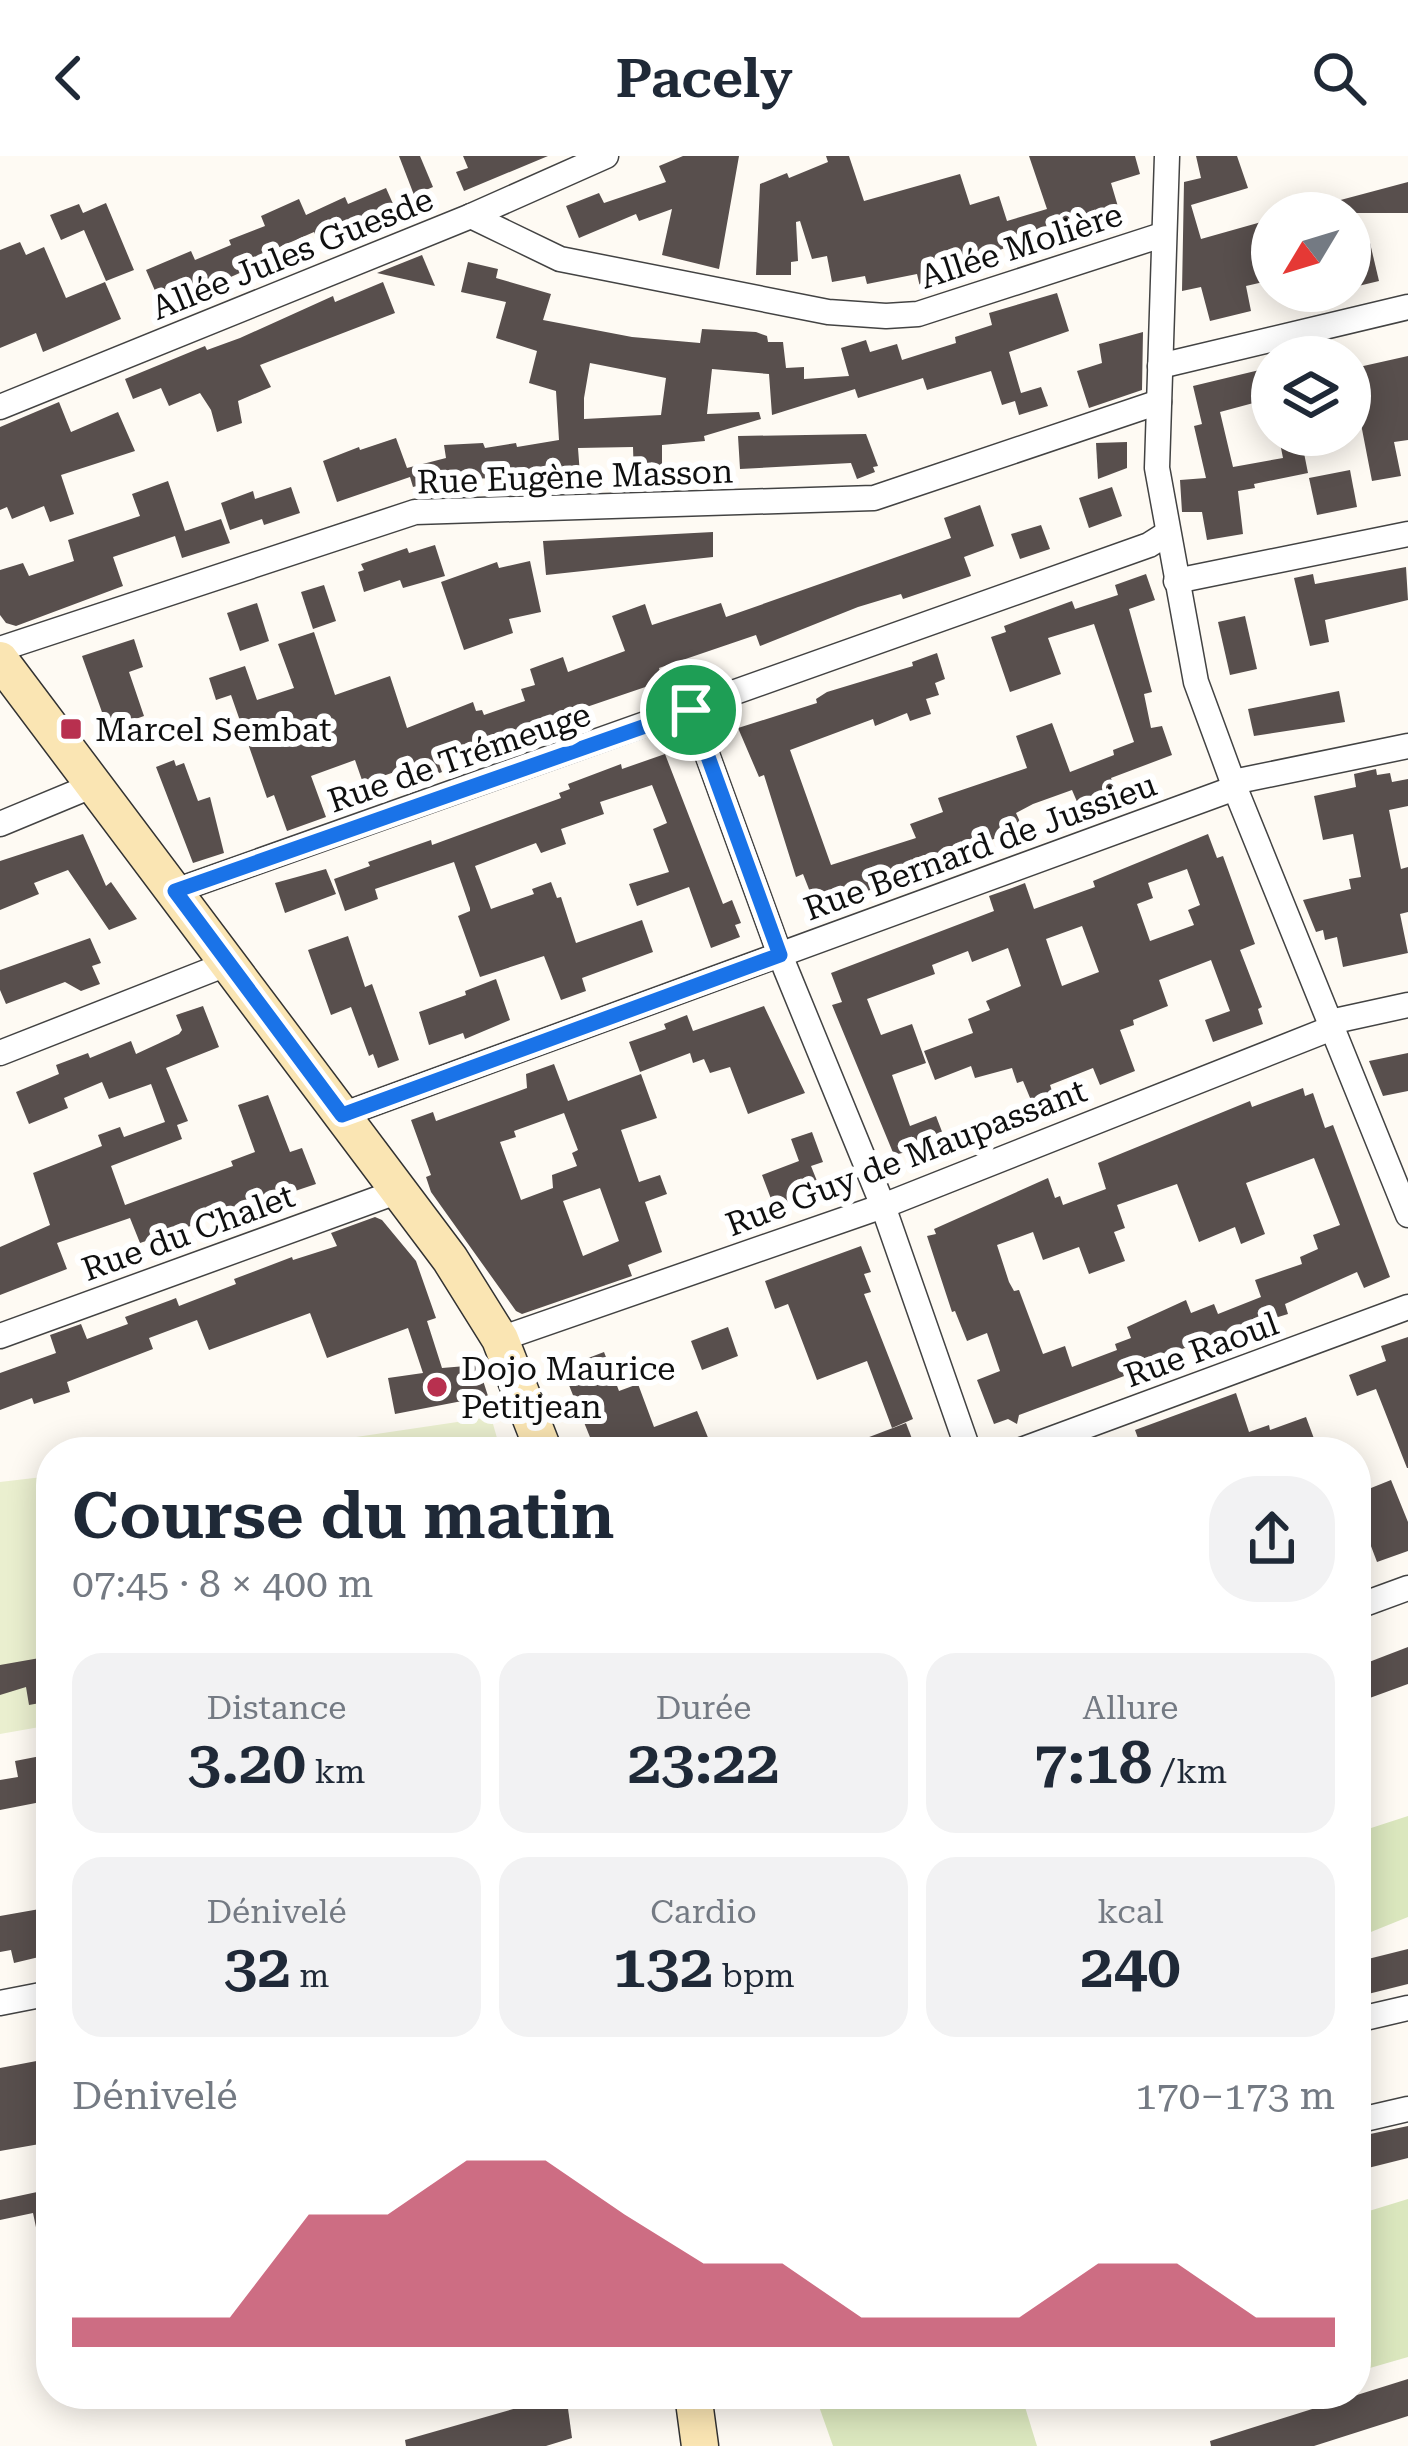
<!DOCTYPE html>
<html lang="fr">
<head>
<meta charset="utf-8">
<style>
  :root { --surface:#fff; --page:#f2f2f3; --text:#1f2937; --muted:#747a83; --accent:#b8304f }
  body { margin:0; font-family:"Roboto Serif",serif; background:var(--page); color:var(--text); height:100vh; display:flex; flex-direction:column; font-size:45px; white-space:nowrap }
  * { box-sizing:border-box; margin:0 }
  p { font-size:39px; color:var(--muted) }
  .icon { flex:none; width:66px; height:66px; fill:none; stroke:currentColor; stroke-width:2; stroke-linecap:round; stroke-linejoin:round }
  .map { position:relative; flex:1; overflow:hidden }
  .details { position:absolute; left:36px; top:1281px; width:1335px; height:972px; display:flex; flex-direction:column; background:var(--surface); border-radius:48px; box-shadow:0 6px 30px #0003 }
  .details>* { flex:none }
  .needle { width:78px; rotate:232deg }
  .controls { position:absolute; left:1251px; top:36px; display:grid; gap:24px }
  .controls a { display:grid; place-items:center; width:120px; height:120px; border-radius:50%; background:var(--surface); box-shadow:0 6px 30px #0003; font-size:60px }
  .pin { position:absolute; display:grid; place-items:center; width:102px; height:102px; color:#fff; margin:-51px; border:6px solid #fff; border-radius:50%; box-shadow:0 3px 12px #0007 }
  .round { display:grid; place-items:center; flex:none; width:126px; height:126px; border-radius:48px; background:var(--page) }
  .summary { display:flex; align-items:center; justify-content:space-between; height:204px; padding:0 36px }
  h1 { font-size:66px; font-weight:600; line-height:90px }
  .figures { display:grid; grid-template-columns:repeat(3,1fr); gap:18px; height:204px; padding:12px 36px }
  .figures div { display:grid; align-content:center; border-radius:30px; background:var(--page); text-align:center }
  .figures b { font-size:60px; font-weight:600 }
  .figures small { font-size:33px; font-weight:400 }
  .figures p { font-size:33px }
  .chart { height:336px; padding:24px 36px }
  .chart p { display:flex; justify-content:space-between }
  .chart svg { width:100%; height:216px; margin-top:12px; fill:var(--accent); opacity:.7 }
  header { display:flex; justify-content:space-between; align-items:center; height:156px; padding:0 36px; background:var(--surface); font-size:54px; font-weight:600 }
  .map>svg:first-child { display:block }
  .green { fill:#dbe7be }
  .pitch { fill:#eaefcf }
  .building { fill:#584f4d; fill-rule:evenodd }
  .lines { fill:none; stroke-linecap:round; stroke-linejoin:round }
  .street-casing { stroke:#434343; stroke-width:27 }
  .secondary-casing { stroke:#323232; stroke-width:39 }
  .street { stroke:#fff; stroke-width:24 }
  .secondary { stroke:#fae5b3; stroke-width:36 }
  .route-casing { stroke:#fff; stroke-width:24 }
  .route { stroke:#1a73e8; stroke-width:15 }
  .poi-dot { fill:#b8304f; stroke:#fff; stroke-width:4.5 }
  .labels { text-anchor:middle; stroke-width:12; stroke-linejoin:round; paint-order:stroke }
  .street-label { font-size:33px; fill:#101010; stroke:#fff }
  .poi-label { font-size:33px; fill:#101010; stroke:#fff; text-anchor:start }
</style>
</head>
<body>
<header><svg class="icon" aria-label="back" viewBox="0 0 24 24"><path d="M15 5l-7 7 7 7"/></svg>Pacely<svg class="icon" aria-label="search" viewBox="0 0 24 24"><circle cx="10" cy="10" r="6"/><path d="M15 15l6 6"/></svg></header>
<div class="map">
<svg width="1408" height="2290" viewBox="0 0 1408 2290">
  <rect width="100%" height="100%" fill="#fefaf3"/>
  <!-- green -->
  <g class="green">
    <path d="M1408,1660V1761L1356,1782V1671L1365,1674Z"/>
    <path d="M1408,2043V2201L1356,2216V2059Z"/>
    <path d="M834,2238H1021L1037,2290H833L816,2242Z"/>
  </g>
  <!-- pitch -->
  <g class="pitch">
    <path d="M491,1261L501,1296H255Z"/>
    <path d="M51,1320V1569L0,1578V1326Z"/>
  </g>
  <!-- building -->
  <g class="building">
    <path d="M399,0H420L433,31L414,39Z"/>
    <path d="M463,0H548L464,35L456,16L468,12Z"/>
    <path d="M683,0H739L719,113L662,99L672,53L639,65L636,58L579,82L566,50L599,37L604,47L666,26L659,10Z"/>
    <path d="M826,0H849L864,45L960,18L970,49L999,40L1007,65L1047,53L1029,0H1135L1140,18L1111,27L1119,54L952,110L955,123L920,131L917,118L867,128L865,120L832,126L827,100L812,103L800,65L796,66L798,105L791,106V119H756L760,28L787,17L789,22L828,6Z"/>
    <path d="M1196,0H1237L1248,32L1191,49L1201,83L1272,63V124L1246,130L1251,155L1210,165L1201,131L1182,135L1184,26L1201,22Z"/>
    <path d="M1408,26V57H1319L1318,50Z"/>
    <path d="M386,32L394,50L317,83L314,76L275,93L278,100L206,132L203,126L159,144L146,114L191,95L195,104L231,89L229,84L265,70L261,60L299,43L306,59L345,41L348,48Z"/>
    <path d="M106,47L134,114L106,125L84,74L61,84L50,59L79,48L83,57Z"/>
    <path d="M20,86L26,99L44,91L66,142L105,126L121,163L43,196L36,177L0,192V94Z"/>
    <path d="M1370,87L1379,125L1350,132V93Z"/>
    <path d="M422,99L435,130L377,117Z"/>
    <path d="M468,106L498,113L496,122L551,138L543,164L632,181L700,187L702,173L756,176L767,180L768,186H783L786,212L804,211V223L849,220L841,192L866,184L870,196L897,188L902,204L956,187L955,181L992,169L989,157L1057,137L1069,175L1009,196L1021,237L1041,231L1048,250L1019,259L1015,245L1002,249L991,215L927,234L923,222L858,242L855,233L772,259L769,218L712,213L707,258L759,256L761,263L704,280L705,285L662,289V323L634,324L633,291L578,292L580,319L439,324L413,331L410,321L337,346L323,305L359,291L360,294L396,282L407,312L446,302L444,289L483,287L485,292L516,287L517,291L559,284L556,235L529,227L537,195L496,182L506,146L461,136ZM590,207L666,222L661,259L584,263V242Z"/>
    <path d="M383,126L395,157L260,209L271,231L238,245L242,267L217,276L211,254L200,237L169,250L161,232L133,243L125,223L205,190L207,194L240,182L333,140L335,146Z"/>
    <path d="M1143,176L1142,234L1089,252L1077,215L1102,207L1099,188Z"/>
    <path d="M1408,200V284L1394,286L1401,320L1372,325L1361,268L1357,269L1350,237V213Z"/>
    <path d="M1272,211V242L1220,256L1233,311L1283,302L1280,287L1301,282L1308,317L1254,328L1255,332L1238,335L1243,378L1207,384L1202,356H1182L1180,324L1206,322L1194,270L1202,268L1193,230Z"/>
    <path d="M59,246L71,276L118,256L135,295L61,319L74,358L50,366L44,350L12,363L7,351L0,354V271Z"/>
    <path d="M866,278L878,310L873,311L875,316L857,323L851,307L740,313L738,280Z"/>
    <path d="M1127,286V312L1098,323L1096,287Z"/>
    <path d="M1350,314L1357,351L1317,359L1309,322Z"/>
    <path d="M168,325L185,375L221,363L230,387L182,402L175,380L113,401L123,430L16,470L6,467L0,459V414L23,407L29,420L74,405L68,384L140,360L132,338Z"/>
    <path d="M291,331L300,357L264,369L262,363L230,374L221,347L253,335L255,343Z"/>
    <path d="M1112,331L1122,360L1089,372L1079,342Z"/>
    <path d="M980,349L994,390L964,401L971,420L903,443L901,438L858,451L760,490L756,479L659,512L663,525L437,602L442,616L408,629L403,613L363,627L355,604L311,620L326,661L287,675L274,639L267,642L231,539L216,544L209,522L245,510L257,544L294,532L278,488L314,476L335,539L390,520L407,572L473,546L476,555L482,554L484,559L525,545L521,533L535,529L530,513L563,501L568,516L625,495L612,460L645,448L652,469L721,447L726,461L951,382L944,362Z"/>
    <path d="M1041,369L1050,393L1020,403L1011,378Z"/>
    <path d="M713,376V401L546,419L543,385Z"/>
    <path d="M435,389L445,420L403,432L400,424L364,436L358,416L364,414L361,408L407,392L409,397Z"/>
    <path d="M530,405L541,456L509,463L513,477L464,494L441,426L497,406L499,412Z"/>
    <path d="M1406,411L1408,444L1325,464L1329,486L1310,490L1294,422L1313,418L1315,428Z"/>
    <path d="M1146,418L1155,444L1129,453L1152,536L1144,538L1151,572L1162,570L1172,599L1111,622L1115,634L1078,648L1072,634L1033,648L1016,657L1021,668L1002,675L1004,679L958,697L956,691L914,706L918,714L895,725L862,737L860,731L850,733L814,746L803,718L796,721L764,619L759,621L738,572L817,547L816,543L827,536L913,510L912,506L937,497L945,523L935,527L939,539L926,543L931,558L910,565L907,557L875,570L873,563L790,594L831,709L916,682L910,668L943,656L938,642L1027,612L1016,580L1052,567L1070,616L1114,599L1113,594L1134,586L1094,468L1048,482L1061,518L1010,536L991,481L1006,476L1004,470L1072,445L1075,453L1118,439L1115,429Z"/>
    <path d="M324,429L336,465L313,473L301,436Z"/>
    <path d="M257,447L269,485L240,495L227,457Z"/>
    <path d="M1245,460L1257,513L1230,519L1218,466Z"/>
    <path d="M134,483L143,511L129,516L144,560L108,573L82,500Z"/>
    <path d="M1339,535L1345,566L1254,580L1248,553Z"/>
    <path d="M665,598L723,748L732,744L741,767L735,769L740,781L711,792L689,731L637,750L629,728L669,716L653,673L667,667L652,629L600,646L604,658L561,673L566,688L541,697L536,687L475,710L491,753L534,738L532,733L551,726L557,742L561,741L576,787L642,764L653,796L582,822L586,835L561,844L544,800L480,821L458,760L470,755V752L454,706L375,733L378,743L345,755L334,723L370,710L368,706L431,684L432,689L561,642L559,637L570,633L568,628L621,608L622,613Z"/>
    <path d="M174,604L176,610L184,607L198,645L210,641L224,697L193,707L156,611Z"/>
    <path d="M1376,613L1377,619L1390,617L1392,626L1408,623V650L1389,654L1401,713L1408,711V756L1400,758L1408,797L1343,811L1337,781L1325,784L1323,774L1316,776L1303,744L1351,733L1349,723L1361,721L1353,678L1323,684L1314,640L1356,631L1354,618Z"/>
    <path d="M83,678L106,730L111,726L137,763L109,774L68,714L34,727L39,738L0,754V705Z"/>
    <path d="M1208,678L1217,702L1223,700L1255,788L1240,794L1262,851L1258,853L1263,868L1213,886L1205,864L1230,855L1211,804L1159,824L1168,850L1133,864L1134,869L1120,874L1135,915L1100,929L1093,912L1050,929L1054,941L1033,949L1023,925L1017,927L1012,912L975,922L971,910L935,924L924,895L973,877L968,863L990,854L986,845L1021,830L1008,792L972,806L968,795L932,809L935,818L867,843L881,879L912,868L926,907L892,919L910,970L936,960L946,986L894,999L832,849L842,846L831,817L994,755L989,740L1012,732L1025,727L1034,753L1095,731L1093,725ZM1187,713L1200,749L1188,754L1194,769L1150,785L1137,748L1153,742L1148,727ZM1082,770L1099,816L1062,830L1046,783Z"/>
    <path d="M326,713L336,738L285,757L275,727Z"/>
    <path d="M348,780L365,831L372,828L399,904L378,912L373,898L369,900L351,851L331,859L308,794Z"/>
    <path d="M90,782L101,807L92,810L100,828L81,835L65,826L6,848L0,834V814Z"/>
    <path d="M496,823L510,864L465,883L463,877L429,889L419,856L466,839L465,835Z"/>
    <path d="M203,850L219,891L166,912L188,965L177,969L182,983L111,1010L125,1049L233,1010L231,1005L255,996L238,949L268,939L290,996L302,992L316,1028L140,1087L130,1062L57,1087L67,1113L0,1139V1091L50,1069L33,1017L102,990L98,979L120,971L124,981L165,966L151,928L109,943L102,926L64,942L68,952L29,968L16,936L59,918L56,909L88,897L90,902L131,885L136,898L179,878L182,874L176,859Z"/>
    <path d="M764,850L805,937L748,958L730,911L710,917L704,903L693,907L690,897L640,916L629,886L666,873L664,868L687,859L693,875Z"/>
    <path d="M1408,897V935L1383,940L1369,905Z"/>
    <path d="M554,908L568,945L641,918L657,962L621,974L639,1026L660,1019L667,1038L645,1046L662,1096L628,1109L632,1120L522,1158L516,1155L431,1036L426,1021L431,1019L411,964L433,956L436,965L527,932L526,918ZM564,957L578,994L572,997L577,1010L552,1019L553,1032L521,1044L500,986L516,981L514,975ZM600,1032L619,1085L583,1100L563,1045Z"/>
    <path d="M1303,932L1305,940L1313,937L1325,972L1333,969L1390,1121L1364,1132L1357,1116L1285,1148L1288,1158L1262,1166L1263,1171L1237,1180L1234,1174L1160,1201L1162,1206L1019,1259L1017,1268L1008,1263L994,1268L977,1224L1000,1215L987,1177L967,1185L955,1155L952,1156L927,1080L936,1078L934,1073L1048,1022L1055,1042L1060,1040L1063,1049L1106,1033L1098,1007L1250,945L1252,951ZM1314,1002L1340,1069L1313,1079L1318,1093L1300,1101L1302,1108L1255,1124L1261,1141L1218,1158L1214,1148L1191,1157L1186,1144L1127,1171L1131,1182L1115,1188L1117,1194L1072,1211L1065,1190L1043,1198L1019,1134L1014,1135L1009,1126L997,1089L1033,1076L1043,1104L1079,1091L1089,1118L1125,1105L1114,1076L1125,1072L1117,1049L1177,1028L1199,1086L1235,1071L1241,1088L1265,1078L1246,1027Z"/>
    <path d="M812,976L823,1006L811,1010L817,1025L808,1029L813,1042L776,1056L762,1019L799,1005L791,983Z"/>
    <path d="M375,1061L382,1064L416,1105L436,1162L427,1165L442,1212L478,1209L488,1240L395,1258L388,1222L423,1217L408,1172L327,1202L310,1157L209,1194L197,1164L149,1182L153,1193L67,1226L70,1236L34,1248L32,1242L0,1254V1217L56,1197L50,1179L81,1168L87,1183L128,1168L125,1161L171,1144L176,1142L179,1150L236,1128L234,1123L292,1101L293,1104L337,1090L331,1077Z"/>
    <path d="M861,1090L871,1116L864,1118L871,1136L864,1138L913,1263L892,1272L867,1205L817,1224L788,1148L775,1153L765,1125Z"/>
    <path d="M728,1171L738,1200L702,1214L691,1185Z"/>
    <path d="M1408,1181V1312H1407L1376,1233L1357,1240L1349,1219L1386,1205L1381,1190Z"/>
    <path d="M604,1196L619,1235L638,1228L654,1271L697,1255L714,1296H596L562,1212Z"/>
    <path d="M1236,1237L1249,1276L1269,1269L1270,1274L1306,1261L1319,1296H1196L1192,1286L1166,1296H1143L1135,1274Z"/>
    <path d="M906,1267L917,1296H835V1294Z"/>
    <path d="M1391,1324L1408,1366V1395L1377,1406L1363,1369L1356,1372V1338Z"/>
    <path d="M1408,1491V1528L1356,1547V1511Z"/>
    <path d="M51,1500V1545L29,1549L26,1531L0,1539V1509Z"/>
    <path d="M51,1598V1644L0,1654V1624L18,1621L15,1605Z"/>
    <path d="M51,1751V1787L44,1788L39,1801L14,1807L11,1794L0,1796V1760Z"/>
    <path d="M1408,1793V1828L1356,1841V1806Z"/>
    <path d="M47,1903L51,1986L0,1995V1912Z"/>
    <path d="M1408,1970V2002L1356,2015V1981Z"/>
    <path d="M51,2033V2099L42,2100L33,2057L0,2064V2044Z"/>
    <path d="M1408,2223V2260L1314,2290H1211L1210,2285Z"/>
    <path d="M566,2238L572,2282L546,2290H406L405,2284Z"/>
  </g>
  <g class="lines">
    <!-- street casing -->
    <g class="street-casing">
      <g id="street">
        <path d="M1167,0L1157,312L1196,526L1235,632L1408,1059"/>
        <path d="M471,60L560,103L828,156L886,160L918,158L1162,79"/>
        <path d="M1160,210L1408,151"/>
        <path d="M0,251L471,60L606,0"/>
        <path d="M1176,425L1408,378"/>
        <path d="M0,493L415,356L874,342L1159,246"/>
        <path d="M691,554L780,799L883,1050L969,1296"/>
        <path d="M1233,626L1408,590"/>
        <path d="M0,668L94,629"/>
        <path d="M175,735L1149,389L1168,377"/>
        <path d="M1330,866L1408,849"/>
        <path d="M0,897L229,807"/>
        <path d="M342,959L1235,632"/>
        <path d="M0,1180L399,1035"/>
        <path d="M500,1183L883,1050L1332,872"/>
        <path d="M1016,1296L1408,1151"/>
        <path d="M1356,1451L1408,1432"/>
        <path d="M0,1847L51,1837"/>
        <path d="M1356,1864L1408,1852"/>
        <path d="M1356,1965L1408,1953"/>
      </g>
    </g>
    <!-- secondary casing -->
    <g class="secondary-casing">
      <g id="secondary">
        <path d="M0,504L450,1103L500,1183L544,1296"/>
        <path d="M693,2238L700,2290"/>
      </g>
    </g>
    <!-- street -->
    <use href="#street" class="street"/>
    <!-- secondary -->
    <use href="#secondary" class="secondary"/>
  </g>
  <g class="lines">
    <!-- route casing -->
    <g class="route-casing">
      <path id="route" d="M691,554L780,799L342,959L175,735Z"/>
    </g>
    <!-- route -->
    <use href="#route" class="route"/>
  </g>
  <!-- markers -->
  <g class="poi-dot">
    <rect x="59" y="561" width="24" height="24" rx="6"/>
    <circle cx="437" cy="1231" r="12"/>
  </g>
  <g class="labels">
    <!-- street labels -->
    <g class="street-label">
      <text transform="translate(1021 89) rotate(-18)" y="12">Allée Molière</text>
      <text transform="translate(292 97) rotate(-22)" y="12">Allée Jules Guesde</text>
      <text transform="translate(575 320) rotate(-2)" y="12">Rue Eugène Masson</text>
      <text transform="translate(459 601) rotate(-19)" y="12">Rue de Trémeuge</text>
      <text transform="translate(980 690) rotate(-20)" y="12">Rue Bernard de Jussieu</text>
      <text transform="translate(906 1001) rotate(-21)" y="12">Rue Guy de Maupassant</text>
      <text transform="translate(188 1076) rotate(-20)" y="12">Rue du Chalet</text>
      <text transform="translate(1201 1193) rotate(-20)" y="12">Rue Raoul</text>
    </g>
    <!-- poi labels -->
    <g class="poi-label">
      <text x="95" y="585">Marcel Sembat</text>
      <text x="461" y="1224">Dojo Maurice<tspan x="461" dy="38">Petitjean</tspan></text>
    </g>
  </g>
</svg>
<div class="controls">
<a><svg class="needle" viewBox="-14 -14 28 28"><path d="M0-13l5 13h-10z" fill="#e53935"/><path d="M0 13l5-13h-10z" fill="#747a83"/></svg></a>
<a><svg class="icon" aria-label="layers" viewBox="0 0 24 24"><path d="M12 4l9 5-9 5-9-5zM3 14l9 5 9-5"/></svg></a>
</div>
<div class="pin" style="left:691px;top:554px;background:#1e9e55"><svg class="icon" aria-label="arrive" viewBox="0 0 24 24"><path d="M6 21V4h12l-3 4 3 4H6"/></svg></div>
<section class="details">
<div class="summary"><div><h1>Course du matin</h1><p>07:45 · 8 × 400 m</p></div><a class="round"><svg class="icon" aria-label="share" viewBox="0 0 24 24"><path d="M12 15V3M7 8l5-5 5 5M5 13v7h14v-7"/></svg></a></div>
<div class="figures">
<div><p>Distance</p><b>3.20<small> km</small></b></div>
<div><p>Durée</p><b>23:22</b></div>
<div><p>Allure</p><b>7:18<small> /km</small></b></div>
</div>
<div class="figures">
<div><p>Dénivelé</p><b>32<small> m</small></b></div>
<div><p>Cardio</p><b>132<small> bpm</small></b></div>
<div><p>kcal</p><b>240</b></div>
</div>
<div class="chart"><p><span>Dénivelé</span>170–173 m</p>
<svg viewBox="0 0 160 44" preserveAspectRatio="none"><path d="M0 44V38L10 38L20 38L30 17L40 17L50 6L60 6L70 17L80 27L90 27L100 38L110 38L120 38L130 27L140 27L150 38L160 38V44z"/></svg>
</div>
</section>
</div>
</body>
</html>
